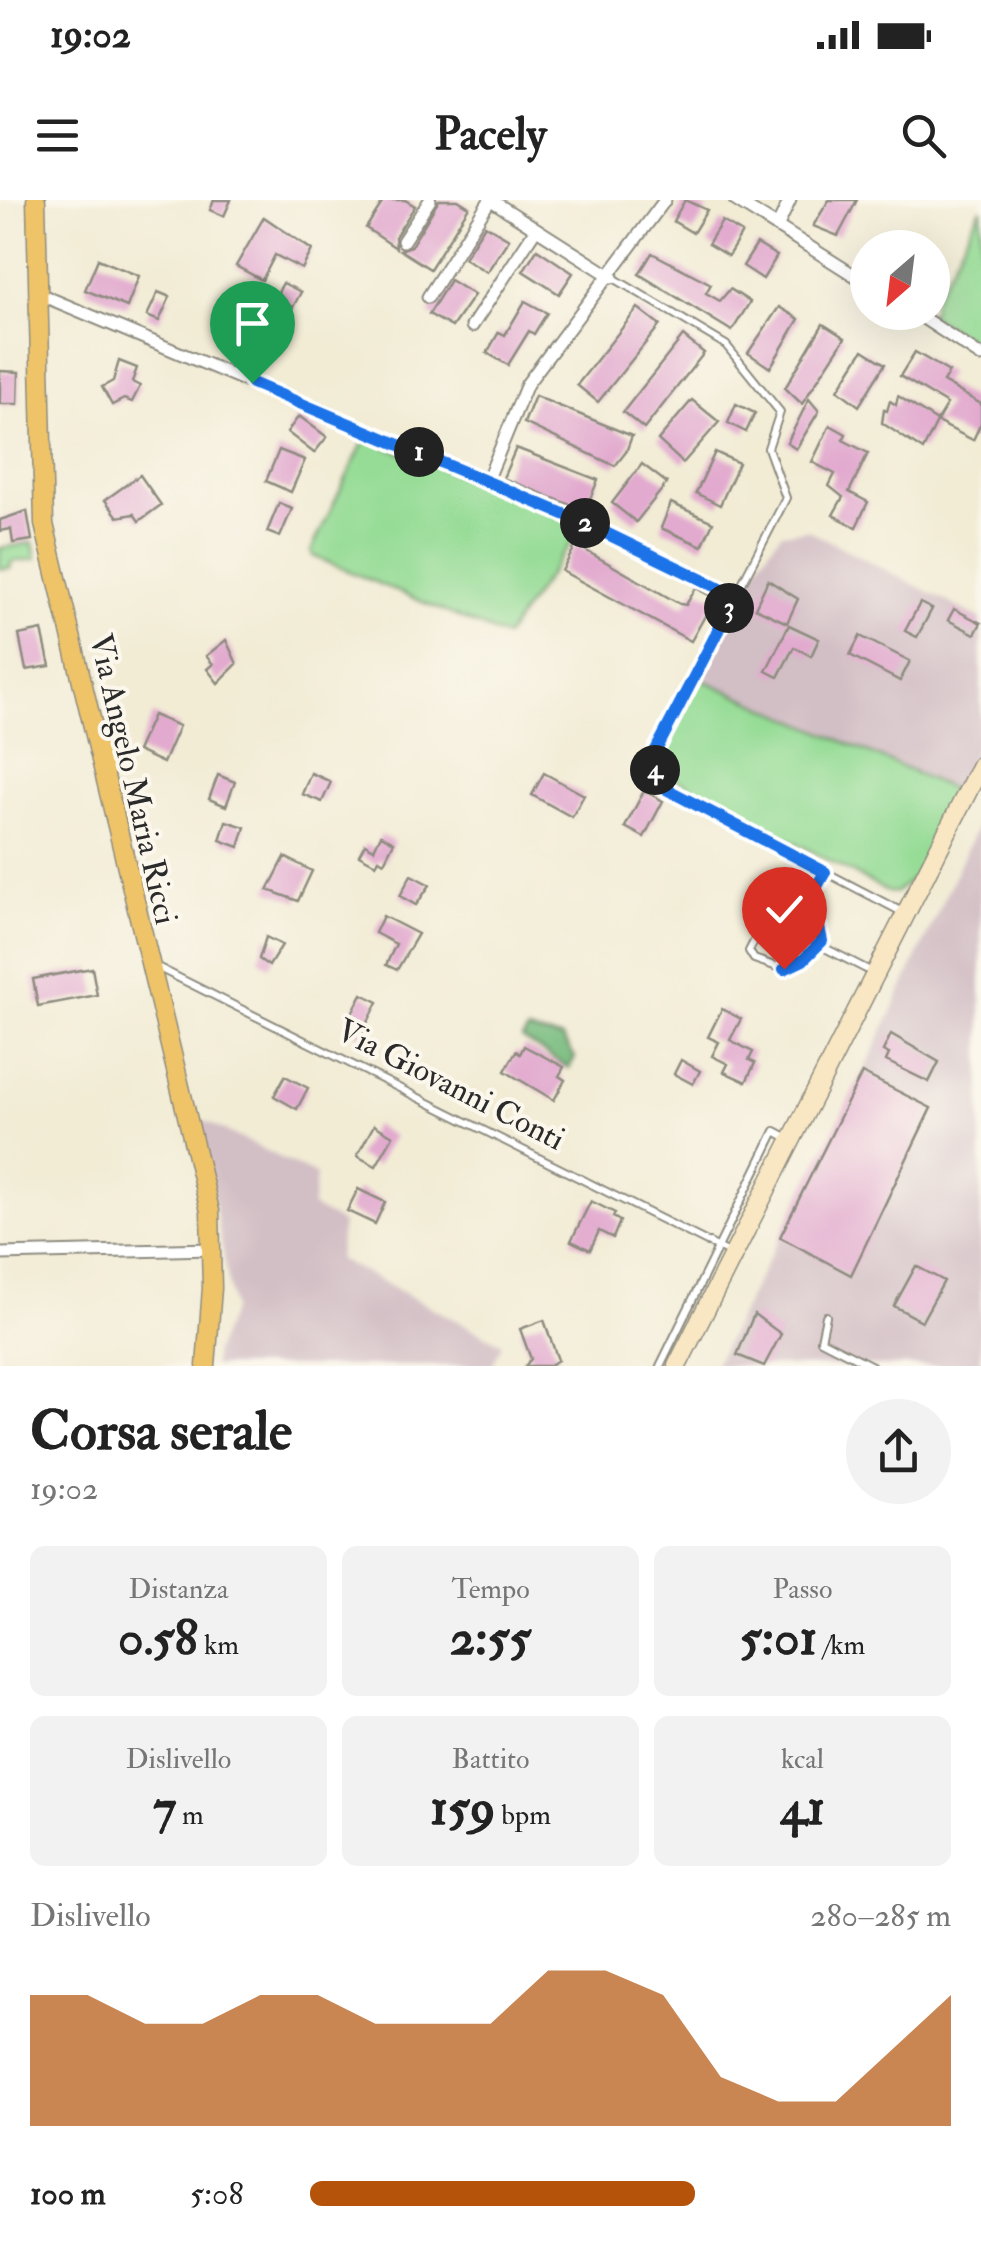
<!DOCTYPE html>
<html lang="it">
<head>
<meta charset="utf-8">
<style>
  :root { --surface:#fff; --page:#f2f2f2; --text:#222; --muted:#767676; --accent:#b45309 }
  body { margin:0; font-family:"IM FELL Double Pica",serif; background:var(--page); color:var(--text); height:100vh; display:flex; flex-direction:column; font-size:38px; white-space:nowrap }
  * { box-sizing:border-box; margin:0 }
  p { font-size:32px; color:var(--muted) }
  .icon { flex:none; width:55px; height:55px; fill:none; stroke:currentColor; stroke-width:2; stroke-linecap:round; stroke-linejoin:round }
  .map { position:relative; height:1166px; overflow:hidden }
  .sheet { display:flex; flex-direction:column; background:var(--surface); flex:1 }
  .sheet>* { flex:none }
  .needle { width:65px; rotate:208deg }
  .buttons { position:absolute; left:850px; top:30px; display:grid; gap:20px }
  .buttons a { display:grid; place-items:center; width:100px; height:100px; border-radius:50%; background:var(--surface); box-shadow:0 10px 40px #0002; font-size:50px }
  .pin { position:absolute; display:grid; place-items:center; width:85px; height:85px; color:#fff; margin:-102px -42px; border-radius:50% 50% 50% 0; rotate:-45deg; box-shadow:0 0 10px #0007 }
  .pin .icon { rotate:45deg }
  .km { position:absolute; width:50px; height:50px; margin:-25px; border-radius:50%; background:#222; color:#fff; font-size:28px; line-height:50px; text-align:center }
  .round { display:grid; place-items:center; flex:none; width:105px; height:105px; border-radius:52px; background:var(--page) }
  .headline { display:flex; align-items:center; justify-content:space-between; height:170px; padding:0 30px }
  h1 { font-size:55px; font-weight:700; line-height:75px }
  .metrics { display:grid; grid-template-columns:repeat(3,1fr); gap:15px; height:170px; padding:10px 30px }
  .metrics div { display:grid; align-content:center; border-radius:15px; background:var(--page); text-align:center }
  .metrics b { font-size:50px; font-weight:700 }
  .metrics small { font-size:28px; font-weight:400 }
  .metrics p { font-size:28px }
  .chart { height:280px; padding:20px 30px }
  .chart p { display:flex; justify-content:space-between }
  .chart svg { width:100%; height:180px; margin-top:10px; fill:var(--accent); opacity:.7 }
  ul { padding:0 30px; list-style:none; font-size:32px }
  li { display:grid; grid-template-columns:160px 120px 1fr; align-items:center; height:75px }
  li i { height:25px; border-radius:12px; background:var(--accent) }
  .status { display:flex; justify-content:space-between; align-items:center; height:70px; padding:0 50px; background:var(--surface); direction:ltr }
  .status svg { height:28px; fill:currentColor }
  header { display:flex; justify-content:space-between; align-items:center; height:130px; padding:0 30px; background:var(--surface); font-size:45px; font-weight:700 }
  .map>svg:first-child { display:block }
  .industrial { fill:#d2bec5 }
  .green { fill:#96dc96; stroke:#608460; stroke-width:2.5 }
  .forest { fill:#78bc7f; stroke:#527455; stroke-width:2.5 }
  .building { fill:#e2aacf }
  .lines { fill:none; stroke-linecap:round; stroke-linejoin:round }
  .service-casing { stroke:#8e8c80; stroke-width:10 }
  .minor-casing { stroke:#8e8c80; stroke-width:15 }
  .secondary-casing { stroke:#8e8c80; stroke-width:21 }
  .primary-casing { stroke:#8e8c80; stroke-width:21 }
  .service { stroke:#fff; stroke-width:6 }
  .minor { stroke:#fff; stroke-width:11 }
  .secondary { stroke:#f9e7c3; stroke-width:18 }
  .primary { stroke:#efc469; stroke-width:18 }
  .route-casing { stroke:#fff; stroke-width:20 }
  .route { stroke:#1a73e8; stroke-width:12 }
  .labels { text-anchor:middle; stroke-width:8; stroke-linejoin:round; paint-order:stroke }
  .street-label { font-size:32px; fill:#2b2b2b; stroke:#fbf7ec }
</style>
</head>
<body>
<div class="status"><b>19:02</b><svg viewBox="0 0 49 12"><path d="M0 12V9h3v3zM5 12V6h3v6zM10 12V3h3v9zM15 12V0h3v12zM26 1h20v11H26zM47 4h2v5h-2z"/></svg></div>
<header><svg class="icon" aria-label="menu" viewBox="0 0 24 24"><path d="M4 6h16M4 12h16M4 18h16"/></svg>Pacely<svg class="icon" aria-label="search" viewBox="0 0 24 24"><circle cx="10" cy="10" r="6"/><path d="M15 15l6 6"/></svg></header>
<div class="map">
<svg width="981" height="1166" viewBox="0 0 981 1166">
  <rect width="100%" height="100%" fill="#fbf7ec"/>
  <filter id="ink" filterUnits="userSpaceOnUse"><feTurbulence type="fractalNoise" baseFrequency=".01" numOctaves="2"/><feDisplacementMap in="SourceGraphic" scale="20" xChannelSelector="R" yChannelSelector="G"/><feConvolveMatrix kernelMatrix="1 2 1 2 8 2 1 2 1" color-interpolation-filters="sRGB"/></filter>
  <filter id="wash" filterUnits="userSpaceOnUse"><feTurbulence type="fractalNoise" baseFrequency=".0048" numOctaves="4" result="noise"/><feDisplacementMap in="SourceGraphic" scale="40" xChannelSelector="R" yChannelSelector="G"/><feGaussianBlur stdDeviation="2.25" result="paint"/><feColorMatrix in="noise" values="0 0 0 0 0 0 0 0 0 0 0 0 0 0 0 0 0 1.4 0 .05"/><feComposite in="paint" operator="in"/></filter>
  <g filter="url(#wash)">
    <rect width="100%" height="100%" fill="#f2ecd5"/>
    <!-- industrial -->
    <g class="industrial">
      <path d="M808,330L981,419V537L956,591L694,476L735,396L781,333Z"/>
      <path d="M981,618V1166H714L870,859Z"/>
      <path d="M199,918L316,975L312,1007L342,1023L338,1059L502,1144L492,1166H214V1154L233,1108Z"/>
    </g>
    <!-- green -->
    <g class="green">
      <path d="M981,8V146L926,113L932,112L933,101Z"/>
      <path d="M365,239L585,323L505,437L313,356L311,351Z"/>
      <path d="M33,343L36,359L11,362V368L0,369V348Z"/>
      <path d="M694,476L956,591L915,677L895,693L888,692L669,575L661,546Z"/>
    </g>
    <!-- forest -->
    <path class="forest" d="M528,831L562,838L575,857L569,868L522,839Z"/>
    <g id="blocks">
      <!-- building -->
      <g class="building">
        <path d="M214,0H231L224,16L210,10Z"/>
        <path d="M384,0H405L415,6L395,37L396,48L366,28Z"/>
        <path d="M439,0H458L469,7L430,69L400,50L411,46Z"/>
        <path d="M685,0L707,10L693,33L673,21Z"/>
        <path d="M829,0H857L838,36L813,26Z"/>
        <path d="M264,17L312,50L302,69L275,55L262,80L236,66Z"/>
        <path d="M722,21L742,33L728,56L708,44Z"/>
        <path d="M485,25L509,39L487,72L464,58Z"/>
        <path d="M757,44L777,56L763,79L743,66Z"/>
        <path d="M537,49L573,73L559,94L523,71Z"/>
        <path d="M652,53L711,84L706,93L720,101L730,89L750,102L732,131L639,74Z"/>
        <path d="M98,59L139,76L127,107L85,90Z"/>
        <path d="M450,80L474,95L452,127L429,114Z"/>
        <path d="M283,83L301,92L293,107L275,98Z"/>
        <path d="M158,92L170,97L159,121L147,116Z"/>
        <path d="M525,101L547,113L534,134L529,131L508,165L487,153L499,132L505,135Z"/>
        <path d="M779,107L799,119L770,168L748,153Z"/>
        <path d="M638,108L660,125L598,202L577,185Z"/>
        <path d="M823,124L845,138L802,204L785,188Z"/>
        <path d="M683,136L704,153L644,229L623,212Z"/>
        <path d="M863,150L885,164L859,206L838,190Z"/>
        <path d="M915,152L949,172L943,182L981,204V223L973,240L937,222L923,250L882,223L884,210L887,211L890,201L896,205L898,196L937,221L947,204L900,176Z"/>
        <path d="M119,161L137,168L132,182L140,186L132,202L124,199L112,205L102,187L113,181Z"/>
        <path d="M0,171L19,172L18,204H0Z"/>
        <path d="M535,196L632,236L626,252L615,266L524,223Z"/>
        <path d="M809,199L819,211L796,249L787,243Z"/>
        <path d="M692,200L719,222L683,263L658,240Z"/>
        <path d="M736,204L755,213L746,232L728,223Z"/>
        <path d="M299,216L327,237L314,253L287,232Z"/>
        <path d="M830,225L846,234L843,240L868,253L849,292L868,302L856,327L833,315L843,297L829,286L835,274L812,262Z"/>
        <path d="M516,248L598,280L585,311L503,278Z"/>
        <path d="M279,250L305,260L291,292L266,281Z"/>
        <path d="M715,252L739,263L720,305L696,293Z"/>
        <path d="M642,264L667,283L636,322L612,303Z"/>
        <path d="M140,275L161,305L139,321L134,314L118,317L105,300Z"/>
        <path d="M279,303L292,309L280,337L267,332Z"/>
        <path d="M671,303L713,322L702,346L661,328Z"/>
        <path d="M27,311L32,340L13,343L11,329L0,331V320Z"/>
        <path d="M576,345L680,404L686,405L696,388L715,398L691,441L562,371Z"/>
        <path d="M768,380L798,399L787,423L755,408Z"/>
        <path d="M920,403L932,409L917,437L905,431Z"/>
        <path d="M954,409L981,423L975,434L948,420Z"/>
        <path d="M789,425L819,439L811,456L794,447L778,477L766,471Z"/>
        <path d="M42,430L50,466L26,470L19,435Z"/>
        <path d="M860,436L910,461L900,481L850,455Z"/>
        <path d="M226,440L237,464L218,483L207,469L213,464L206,456Z"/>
        <path d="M153,515L179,526L163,563L137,551Z"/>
        <path d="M311,573L331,582L322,602L302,594Z"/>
        <path d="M544,573L584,595L572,617L532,595Z"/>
        <path d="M218,575L235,582L226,606L209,599Z"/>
        <path d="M644,591L663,601L644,637L625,627Z"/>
        <path d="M226,621L245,627L239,647L220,640Z"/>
        <path d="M381,635L394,642L384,662L379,659L376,664L359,655L365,644L374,649Z"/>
        <path d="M285,657L312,671L298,701L268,690Z"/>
        <path d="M411,675L430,685L416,705L400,696Z"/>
        <path d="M794,693L805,699L800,708L808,712L790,746L783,742L778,752L761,743L786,694Z"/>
        <path d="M383,716L418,734L397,770L386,765L396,744L375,733Z"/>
        <path d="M266,737L282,745L269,766L259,759Z"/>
        <path d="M92,768L97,795L38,806L33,779Z"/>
        <path d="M362,794L378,802L361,835L345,827Z"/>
        <path d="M722,809L741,819L730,840L753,852L749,860L755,863L746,882L724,872L728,864L712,856L719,842L708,837Z"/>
        <path d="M891,834L939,862L929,882L886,861L889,854L883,851Z"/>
        <path d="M524,846L564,867L559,876L565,880L554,900L505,871L516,851L520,854Z"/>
        <path d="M681,860L700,871L693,884L674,874Z"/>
        <path d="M862,873L931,908L851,1075L780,1037Z"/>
        <path d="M285,876L308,888L297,909L274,896Z"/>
        <path d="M374,925L393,936L376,966L357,956Z"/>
        <path d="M358,989L385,1002L375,1024L347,1011Z"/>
        <path d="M591,1001L615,1013L613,1017L620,1021L613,1038L599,1031L590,1050L571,1041Z"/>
        <path d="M916,1066L944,1081L922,1121L894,1106Z"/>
        <path d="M754,1114L781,1134L764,1166L737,1155Z"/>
        <path d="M544,1120L558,1160L549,1166H525L531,1159L520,1129Z"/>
      </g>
    </g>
  </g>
  <g filter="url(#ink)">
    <use href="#blocks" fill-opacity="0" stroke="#8e8c80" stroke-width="2.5"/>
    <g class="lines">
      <!-- service casing -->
      <g class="service-casing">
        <g id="service">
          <path d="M612,77L726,145L780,212L768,248L786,298L654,554L658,580L668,590L904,713"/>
          <path d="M813,695L797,686L782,687L749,751L754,759L783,769L803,760L821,741L813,695L825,672"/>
          <path d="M819,745L872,772"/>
          <path d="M157,767L731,1054"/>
          <path d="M826,1116L821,1140L872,1166"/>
          <path d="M660,1166L775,931L790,939"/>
        </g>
      </g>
      <!-- minor casing -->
      <g class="minor-casing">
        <g id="minor">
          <path d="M491,0L612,77"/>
          <path d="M735,0L868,84"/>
          <path d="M777,27L790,0"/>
          <path d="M403,41L430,0"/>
          <path d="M39,94L585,323L735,396"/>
          <path d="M428,97L490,0"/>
          <path d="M914,112L981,156"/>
          <path d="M472,126L536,29"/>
          <path d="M487,281L527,184L665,0"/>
          <path d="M0,1054L213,1049"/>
        </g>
      </g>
      <!-- secondary casing -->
      <g class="secondary-casing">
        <path id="secondary" d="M677,1166L981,565"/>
      </g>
      <!-- primary casing -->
      <g class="primary-casing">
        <path id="primary" d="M36,0L44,324L210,1011L212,1088L206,1166"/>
      </g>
      <!-- service -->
      <use href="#service" class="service"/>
      <!-- minor -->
      <use href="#minor" class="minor"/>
      <!-- secondary -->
      <use href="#secondary" class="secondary"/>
      <!-- primary -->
      <use href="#primary" class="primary"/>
    </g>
  </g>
  <g class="lines" filter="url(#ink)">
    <!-- route casing -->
    <g class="route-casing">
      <path id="route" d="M252,183L585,323L736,396L654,554C654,570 656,579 668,590L825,672L812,695L822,741L803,760L784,769"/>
    </g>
    <!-- route -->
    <use href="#route" class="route"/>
  </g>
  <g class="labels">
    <!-- street labels -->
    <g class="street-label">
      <text transform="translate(134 579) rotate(77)" y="11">Via Angelo Maria Ricci</text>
      <text transform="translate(451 884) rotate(27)" y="11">Via Giovanni Conti</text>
    </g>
  </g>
</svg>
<div class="buttons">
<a><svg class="needle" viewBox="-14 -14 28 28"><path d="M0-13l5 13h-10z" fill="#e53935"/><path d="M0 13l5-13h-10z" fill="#767676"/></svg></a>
</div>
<div class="pin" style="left:252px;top:183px;background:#1e9e55"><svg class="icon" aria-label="arrive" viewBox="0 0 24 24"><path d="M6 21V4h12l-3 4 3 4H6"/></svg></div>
<div class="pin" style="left:784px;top:769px;background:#d93025"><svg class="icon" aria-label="check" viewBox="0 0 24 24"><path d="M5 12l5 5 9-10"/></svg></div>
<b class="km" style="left:419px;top:252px">1</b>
<b class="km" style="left:585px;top:323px">2</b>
<b class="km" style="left:729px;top:408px">3</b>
<b class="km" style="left:655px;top:570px">4</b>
</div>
<section class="sheet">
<div class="headline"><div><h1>Corsa serale</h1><p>19:02</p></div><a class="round"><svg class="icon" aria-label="share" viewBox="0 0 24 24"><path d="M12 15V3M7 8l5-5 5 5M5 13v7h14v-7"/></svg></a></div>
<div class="metrics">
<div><p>Distanza</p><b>0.58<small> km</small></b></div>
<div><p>Tempo</p><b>2:55</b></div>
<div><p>Passo</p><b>5:01<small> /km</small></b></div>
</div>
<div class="metrics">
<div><p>Dislivello</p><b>7<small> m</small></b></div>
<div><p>Battito</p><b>159<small> bpm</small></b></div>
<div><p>kcal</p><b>41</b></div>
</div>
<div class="chart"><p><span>Dislivello</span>280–285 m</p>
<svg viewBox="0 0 160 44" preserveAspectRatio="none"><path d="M0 44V12L10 12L20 19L30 19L40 12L50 12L60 19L70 19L80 19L90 6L100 6L110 12L120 32L130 38L140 38L150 25L160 12V44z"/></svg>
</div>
<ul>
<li><b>100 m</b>5:08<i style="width:60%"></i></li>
</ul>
</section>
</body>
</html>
